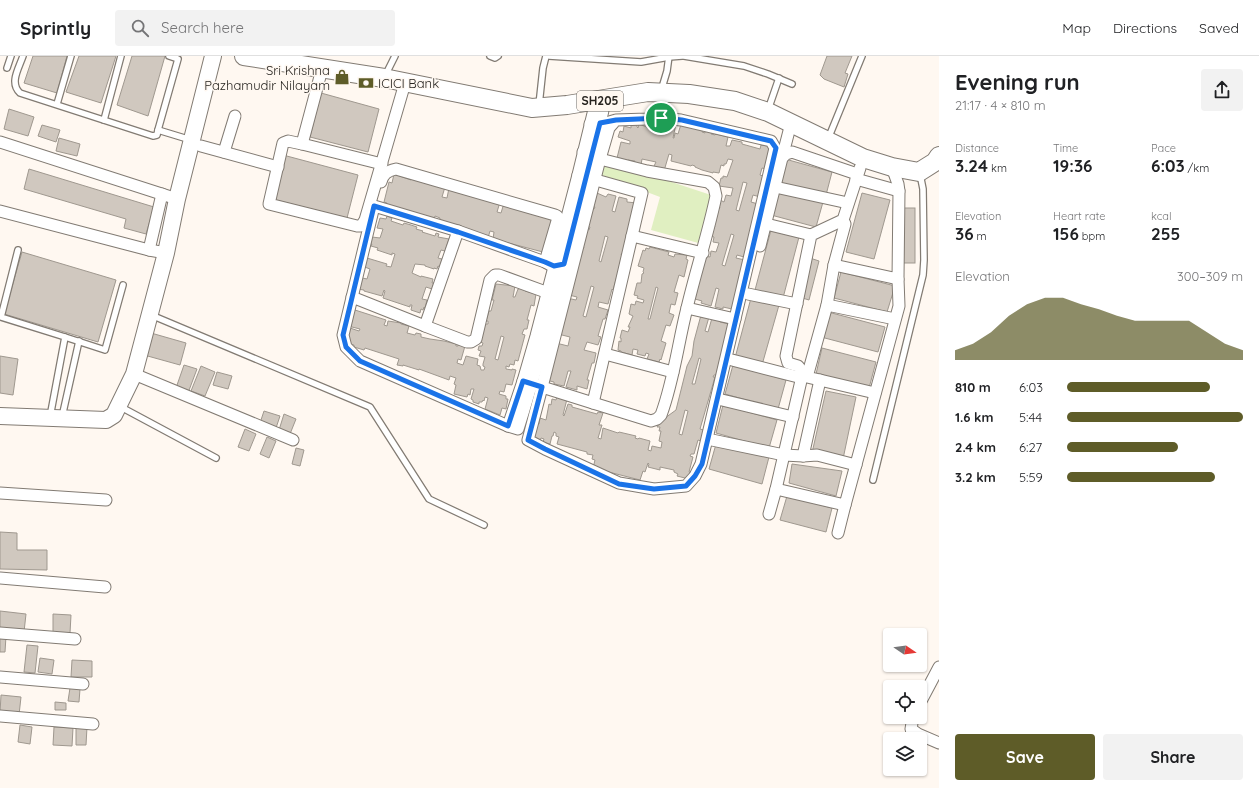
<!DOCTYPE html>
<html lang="en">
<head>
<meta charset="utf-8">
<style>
  :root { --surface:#fff; --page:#f2f2f2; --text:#202124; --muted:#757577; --line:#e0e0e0; --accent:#5e5c28 }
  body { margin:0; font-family:Quicksand,sans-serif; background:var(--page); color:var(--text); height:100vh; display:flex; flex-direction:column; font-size:15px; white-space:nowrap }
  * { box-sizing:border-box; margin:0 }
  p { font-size:13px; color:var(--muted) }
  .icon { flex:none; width:22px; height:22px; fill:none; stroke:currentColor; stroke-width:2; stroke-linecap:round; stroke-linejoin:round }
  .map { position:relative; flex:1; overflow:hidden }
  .side { display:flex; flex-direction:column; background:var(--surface); width:320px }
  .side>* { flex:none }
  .needle { width:26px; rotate:103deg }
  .fabs { position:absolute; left:883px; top:572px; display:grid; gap:8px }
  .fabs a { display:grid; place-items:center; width:44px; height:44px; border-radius:4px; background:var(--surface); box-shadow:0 1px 3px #0004; font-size:20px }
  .pin { position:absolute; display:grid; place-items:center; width:34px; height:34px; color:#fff; margin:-17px; border:2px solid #fff; border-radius:50%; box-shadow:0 1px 4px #0007 }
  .round { display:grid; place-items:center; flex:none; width:42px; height:42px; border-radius:4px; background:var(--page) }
  .overview { display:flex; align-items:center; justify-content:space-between; height:68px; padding:0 16px }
  h1 { font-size:22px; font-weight:700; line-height:30px }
  .stats { display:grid; grid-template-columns:repeat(3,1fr); gap:6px; height:68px; padding:4px 16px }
  .stats div { display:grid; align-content:center }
  .stats b { font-size:17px; font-weight:700 }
  .stats small { font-size:11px; font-weight:400 }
  .stats p { font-size:11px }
  .chart { height:112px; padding:8px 16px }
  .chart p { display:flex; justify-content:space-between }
  .chart svg { width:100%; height:72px; margin-top:4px; fill:var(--accent); opacity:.7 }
  .button { display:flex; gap:8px; margin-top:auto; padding:8px 16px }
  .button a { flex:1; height:46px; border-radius:4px; background:var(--accent); color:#fff; font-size:16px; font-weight:700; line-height:46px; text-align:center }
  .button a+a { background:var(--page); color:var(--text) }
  ul { padding:0 16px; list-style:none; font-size:13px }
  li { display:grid; grid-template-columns:64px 48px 1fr; align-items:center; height:30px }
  li i { height:10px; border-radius:5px; background:var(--accent) }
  header { display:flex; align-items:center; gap:24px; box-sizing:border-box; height:56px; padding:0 20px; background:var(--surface); border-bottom:1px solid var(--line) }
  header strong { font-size:19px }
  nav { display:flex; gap:22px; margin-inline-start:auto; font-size:14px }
  .search { width:280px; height:36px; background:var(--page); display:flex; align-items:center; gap:10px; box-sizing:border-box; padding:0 14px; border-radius:4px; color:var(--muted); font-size:15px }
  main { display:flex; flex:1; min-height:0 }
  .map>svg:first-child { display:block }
  .green { fill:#e0efc1 }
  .building { fill:#d0c8bf; stroke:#9f988f; fill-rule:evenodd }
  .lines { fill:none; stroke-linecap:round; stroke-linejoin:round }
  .lane-casing { stroke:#827b73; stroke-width:8 }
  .street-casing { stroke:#827b73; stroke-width:13 }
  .secondary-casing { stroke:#827b73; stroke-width:18 }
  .primary-casing { stroke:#827b73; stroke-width:20 }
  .lane { stroke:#fff; stroke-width:5.5 }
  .street { stroke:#fff; stroke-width:11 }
  .secondary { stroke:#fff; stroke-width:16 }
  .primary { stroke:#fff; stroke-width:18 }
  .route-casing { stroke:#fff; stroke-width:8 }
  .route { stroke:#1a73e8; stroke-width:5 }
  .labels { text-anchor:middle; stroke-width:3; stroke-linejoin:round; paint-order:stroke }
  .shield { fill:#fff8f1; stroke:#68645f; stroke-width:1 }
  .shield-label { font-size:12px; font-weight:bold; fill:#272420 }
  .poi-label { font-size:13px; fill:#272420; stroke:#fff8f1; text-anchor:end }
</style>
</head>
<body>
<header>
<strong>Sprintly</strong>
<div class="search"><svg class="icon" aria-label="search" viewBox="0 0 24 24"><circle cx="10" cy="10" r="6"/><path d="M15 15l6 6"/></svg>Search here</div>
<nav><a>Map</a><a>Directions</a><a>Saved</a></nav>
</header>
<main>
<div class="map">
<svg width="939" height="732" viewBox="0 0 939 732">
  <rect width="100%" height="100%" fill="#fff8f1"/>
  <!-- green -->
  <path class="green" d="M602,103L711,139L702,188L651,174L660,141L602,119Z"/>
  <!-- building -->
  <g class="building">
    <path d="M33,0H67L57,37L24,27Z"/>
    <path d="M79,0H116L101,47L66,36Z"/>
    <path d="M132,0H165L148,60L117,49Z"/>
    <path d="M827,0H852L845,17L848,18L844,31L824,23L820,19Z"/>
    <path d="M321,37L379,53L368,96L310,81Z"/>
    <path d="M9,53L34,61L28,80L4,73Z"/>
    <path d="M668,66L676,68L673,82H674L675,77L678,78L681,68L696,73V71L703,73L702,76L705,77V74L712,76L711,78L715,79L716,78L728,81L726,90H730L732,84L742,86V88L760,93L761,89L774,91L766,113L762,112L760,119L766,121L760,141L753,139L751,146L758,148L744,201L737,199L736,202L745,204L732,253L723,251V253L715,251L719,233L716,232L711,250L701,247L702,245L695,243L697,235L695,234L699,226H698L705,200L710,201L711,195L716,196L719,187L713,186L714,181L710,180L715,170H712L717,152L719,153L720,151H718L720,144L724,146L726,139L731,140L733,132L719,130L721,122H723V120L727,121L733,104L728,103L726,108H724V110L721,109L719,117L713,116V117L702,114L695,111V110L692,109L691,110L671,105L672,99L669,98L664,115L657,113V111L654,110L656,106L642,103L641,109L634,108L635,105L628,104L627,108L617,102L621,86L630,88V85L618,81L620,75L623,76L624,70L631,72V67L637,68V71L638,72L639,68L649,72L650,69L654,71V67L662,70V72L664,73L665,67L668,68ZM743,126L747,127L739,155L736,154ZM731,178L734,179L725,210L722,209Z"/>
    <path d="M42,69L60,74L56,86L38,80Z"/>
    <path d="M59,82L80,88L77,100L56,95Z"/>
    <path d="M283,99L358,119L347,162L272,143Z"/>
    <path d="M785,103L832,116L826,139L779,127Z"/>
    <path d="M29,113L154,151L146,178L124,172L126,163L24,133Z"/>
    <path d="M394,118L411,124V122L445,131L442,141L447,142L449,132L500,146L497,156L501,157L504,147L552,162L543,196L493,183L494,176L490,175L488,182L438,169L440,162L435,160L433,167L385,152L387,147L384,146L389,126L392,127Z"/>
    <path d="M777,134L823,146L816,171L771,159Z"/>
    <path d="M597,137L606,141L608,138L616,140L612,155L615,156L619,141L627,143V146L637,147L623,197H622L621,199H623L613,234L612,233L608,248L599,246L598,251L608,254L605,263H603L598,280L601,281L598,289L587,286L584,294L596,297L594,307H592L587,324H589L587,333L577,330V334L566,331L571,315H568L564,330L554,328V326L546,324L556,287L568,290L570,281L558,278L567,242L576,244L577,241L569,239L582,192L583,193L584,191L583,190L587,173L589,174L590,171L587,170L592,153H594L595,151L593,150ZM605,180L608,181L601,206L599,205ZM591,230L594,231L586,261L583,260Z"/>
    <path d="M862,137L890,144L874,203L846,196Z"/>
    <rect x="903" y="152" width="12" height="55"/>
    <path d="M387,160L392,162L391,165L403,169L404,167L411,169L417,171L416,173L423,175L422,176L435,180L436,177L439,178L438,181L449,183L445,195L441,194L438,202L442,203L440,211L438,210L437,213L434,212V213L425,210V209L415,208L412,217L421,221V220L433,223L432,227H434L432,233L426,231L422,243L427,244L425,252L424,251L423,254L421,253L420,257L411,254L412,249H410V251L383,242L385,235L384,234L382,240L364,235V234L357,233L358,221L367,223L370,213L362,210L367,202L387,208L386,210L391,211L395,198L392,197V199L377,194L378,192L371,190L372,188H370L372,181L380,182L383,173L377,172L380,162L386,163Z"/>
    <path d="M771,174L799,181L783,242L755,234Z"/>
    <path d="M650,191L669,196L668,199L674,201L675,198L687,199L686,203L688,204L684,221L679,219L674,236L678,237L675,249L671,248L669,257L674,259L670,270L666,269L661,285L666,287L661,304L660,303L659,306L647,303L649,298L646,297L645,300L637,298L638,294L633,293L632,299L621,296V295L618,294L619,285L621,286V282H620L622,274L628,276L630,271H628L633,260L629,258L631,248L635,249L636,245L643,247L644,244L637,242L638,240L634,239L637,227H641L642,218L644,217L643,216L644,212L638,210L643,194L645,195L646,192L649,193ZM656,231L658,232L650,263H648Z"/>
    <path d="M22,196L116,224L98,286L4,258Z"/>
    <path d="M810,202L819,205L809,244L799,241Z"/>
    <path d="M841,216L895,230L887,256L834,242Z"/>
    <path d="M496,228L515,230L513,241H515L518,233H519L520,231L526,233L525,235L536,238L534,250L531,249L527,264H529L527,273H524L522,278L525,279L518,305L515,304L514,309L510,308L509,311L506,310V313L512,314V313L516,314L512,329L506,328L504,336L500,335L499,338L506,340V343H508L506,353L502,352L500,359L485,353L488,342L485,341L484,345L483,344L482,346H479V348L473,346V344L471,343L474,333H471L470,339L468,338L467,341L454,338L456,329L454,328L456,322L450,320L449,324L419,313V314L403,309V310L397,309L399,303L365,292L364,294L354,291V289L346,287L350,272L359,275L360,273L348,270L355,254L386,264L384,269L387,270L388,265L401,267V268L409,270L407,277L415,279L416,277L421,278V281L430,283L444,285L456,288V290H458V289L465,290L461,304L458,303L457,307L463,309L466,300L478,303L477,309L480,310L481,314H484L485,311L483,310V308L485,301L479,300L481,295L478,294L479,290H482L483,287L480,286L485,268H488V265H486L489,255H491L494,244H492ZM501,280L504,281L498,304L495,303Z"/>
    <path d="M751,242L779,249L762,309L735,302Z"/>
    <path d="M828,256L885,271L878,296L821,281Z"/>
    <path d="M701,259L709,261L705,275L708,276L712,262L721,264L720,266L729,268L716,319H714L713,321H715L700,373L707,375L704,386L698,384L694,398H691L690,400L693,401L689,416L691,417L689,423L677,420L678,418L674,416V414L660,411V414L648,411L649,408L648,407L645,416L643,415L640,424L593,412L595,404L592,403L593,399L587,398V396L557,388L559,381L556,380V377L554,376L553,380H552L550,388L543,386L544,383L541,382L540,384L534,382L537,368H539L540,362L546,364L549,348L551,349L552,343L556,344L557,340L567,343L563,359L564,360L568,348L572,349V351L597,358L598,356L603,357L599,369H602L598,382L601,383L603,372L618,377L619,376L636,380L635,382L638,383L639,382L650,385L648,394L651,395L652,390L661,392L662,386L659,385L661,375H659L660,371H657L661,364L665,362L676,354L687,310L692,300L694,285ZM699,302L701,303L695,328H692ZM685,354L688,355L682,379L679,378Z"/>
    <path d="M151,277L186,287L180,309L144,299Z"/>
    <path d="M822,292L876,306L869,332L816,318Z"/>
    <path d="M0,300L18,303L13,339L0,337Z"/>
    <path d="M184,309L197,313L188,337L176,332Z"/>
    <path d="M733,309L786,324L778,353L725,338Z"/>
    <path d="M201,310L215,316L205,340L191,335Z"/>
    <path d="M217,316L232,320L228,333L213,329Z"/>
    <path d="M826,335L856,341L843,403L812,397Z"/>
    <path d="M723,349L777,364L769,392L716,377Z"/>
    <path d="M264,355L280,360L276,372L260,367Z"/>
    <path d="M284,358L296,363L290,378L279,374Z"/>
    <path d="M245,373L256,378L249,395L238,391Z"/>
    <path d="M267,381L276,385L269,402L260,398Z"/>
    <path d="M716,388L769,401L762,428L709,413Z"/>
    <path d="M296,392L304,394L300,410L292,408Z"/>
    <path d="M792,408L842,415L836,440L789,427Z"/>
    <path d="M787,440L832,452L826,476L780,464Z"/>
    <path d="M0,476L17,477V494H47V514L0,513Z"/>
    <path d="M0,555L26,558L24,576L0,573Z"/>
    <path d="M53,558L71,559L70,577H53Z"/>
    <path d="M0,580H6L5,596H0Z"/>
    <path d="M27,589L38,590L35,617L24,616Z"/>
    <path d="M40,602L54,604L52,618L38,616Z"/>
    <path d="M72,604L92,605V621H71Z"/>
    <path d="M70,632L80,633L79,646L68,645Z"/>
    <path d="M1,639L21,641L19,659L0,657Z"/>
    <path d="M55,646L66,647V654H55Z"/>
    <path d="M20,669L32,671L30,688L18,686Z"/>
    <path d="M54,671L73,672L72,690L53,689Z"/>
    <path d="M76,671H87L86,689H76Z"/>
  </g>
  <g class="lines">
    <!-- lane casing -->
    <g class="lane-casing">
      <g id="lane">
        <path d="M23,0C19,12 9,27 20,37L153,80L157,79L158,74L178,3L169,0"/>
        <path d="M490,0L495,2L498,0"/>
        <path d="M549,0L641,6L669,1L682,0"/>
        <path d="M684,0L744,10L768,18L792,28"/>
        <path d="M7,12L11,0"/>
        <path d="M385,20L395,0"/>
        <path d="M661,35L667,15L669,0"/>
        <path d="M57,48L71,0"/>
        <path d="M539,49L543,12L546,0"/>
        <path d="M768,54L779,22"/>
        <path d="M104,64L121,0"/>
        <path d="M158,74L191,84"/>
        <path d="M828,83L862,0"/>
        <path d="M18,194L1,261L65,281L50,361"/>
        <path d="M151,259L370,351L429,443L484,469"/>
        <path d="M65,281L105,294L123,229"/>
        <path d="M119,350L216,402"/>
        <path d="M62,361L79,285"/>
        <path d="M873,424L923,219L924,204L923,133L920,118"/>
      </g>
    </g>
    <!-- street casing -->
    <g class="street-casing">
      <g id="street">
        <path d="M322,13L302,88L288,85L283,87L269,148L357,170H361L365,164L405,27"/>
        <path d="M590,68L606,67L616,64L647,63L661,62L681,64L771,85L775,92L701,408L695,420L686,430L654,433L619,427L545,393L528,384L542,331L600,103L609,72L616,64"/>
        <path d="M0,86L177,143"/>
        <path d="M302,88L382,108"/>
        <path d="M201,90L278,111"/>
        <path d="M224,96L235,60"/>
        <path d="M583,96L592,98L600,103L647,115L708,126L714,131L716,140C708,178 696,214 687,252C678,287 674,324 661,359L657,363L651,365L593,347"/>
        <path d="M782,102L791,67"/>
        <path d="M856,123L899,135"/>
        <path d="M381,126C383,118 387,115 396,113L555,159L557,160V165L545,206"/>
        <path d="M775,131L848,147"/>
        <path d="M0,155L149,194L166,197"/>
        <path d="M843,164L845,168L834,209L827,249L807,321L875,337"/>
        <path d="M766,168L811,179"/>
        <path d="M458,175L425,270L467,286H471L476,283L490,224L495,219H499L554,239"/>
        <path d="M632,180L703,197"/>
        <path d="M760,190L782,102L786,98L792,96L857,118"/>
        <path d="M149,194L162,138"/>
        <path d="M564,208L554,211L545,206L458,175L374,150L343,279L346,291L360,305L508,370L518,373C539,307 556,241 573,174C579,148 585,122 592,97C597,79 602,62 605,44"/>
        <path d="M834,209L898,223L899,135L898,128L892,111"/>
        <path d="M748,238L797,248"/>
        <path d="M352,241L425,270"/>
        <path d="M827,249L895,263"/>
        <path d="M687,252L735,263"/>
        <path d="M605,298L673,316"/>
        <path d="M732,304L802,322"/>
        <path d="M134,318L293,384"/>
        <path d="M523,325L593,347L642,137L578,119"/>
        <path d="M722,344L793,361"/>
        <path d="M508,370L523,325L536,280L578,119L596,45"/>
        <path d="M712,384L784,399L803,400L817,399L856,409"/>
        <path d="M803,400L820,324"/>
        <path d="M776,433L845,449L899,250L898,223"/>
        <path d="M0,437L106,444"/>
        <path d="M769,458L776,433L803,316L798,310L788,307L786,300L811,179L843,164L860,112"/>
        <path d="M838,477L845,449"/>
        <path d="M0,522L105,531"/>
        <path d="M0,577L75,583"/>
        <path d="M0,621L83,628"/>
        <path d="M920,647L939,611"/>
        <path d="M0,660L93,668"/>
        <path d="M913,661L911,673L918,678L939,687"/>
      </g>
    </g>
    <!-- secondary casing -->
    <g class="secondary-casing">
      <path id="secondary" d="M0,360L106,364L114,359L134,318L166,197L177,143L213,0"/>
    </g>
    <!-- primary casing -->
    <g class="primary-casing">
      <path id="primary" d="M244,0L384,22L532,52L567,49L648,36L689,38L735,45L768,56L863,102L892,111L919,116L935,106L939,100"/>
    </g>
    <!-- lane -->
    <use href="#lane" class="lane"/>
    <!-- street -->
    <use href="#street" class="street"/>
    <!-- secondary -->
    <use href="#secondary" class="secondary"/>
    <!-- primary -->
    <use href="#primary" class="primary"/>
  </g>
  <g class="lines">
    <!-- route casing -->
    <g class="route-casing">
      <path id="route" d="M661,62L682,64L771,85L776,92L702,408L695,420L686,430L654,433L619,428L545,393L528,384L542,331L523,325L508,370L360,305L346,291L343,279L374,150L458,176L545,206L554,210L564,208L592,98L600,67L616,64Z"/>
    </g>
    <!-- route -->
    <use href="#route" class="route"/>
  </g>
  <!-- icons -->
  <defs>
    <g id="shop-bare" transform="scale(1.2)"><path d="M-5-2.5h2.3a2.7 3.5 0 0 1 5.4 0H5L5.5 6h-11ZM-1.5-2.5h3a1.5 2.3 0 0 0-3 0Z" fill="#5e5c28" stroke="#fff8f1" stroke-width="2.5" paint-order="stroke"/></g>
    <g id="bank-bare" transform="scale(1.2)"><path d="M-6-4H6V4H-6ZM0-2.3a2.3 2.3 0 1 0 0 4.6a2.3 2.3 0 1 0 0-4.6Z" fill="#5e5c28" stroke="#fff8f1" stroke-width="2.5" paint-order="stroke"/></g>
  </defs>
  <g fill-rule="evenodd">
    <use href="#shop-bare" x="342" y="21"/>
    <use href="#bank-bare" x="366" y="27"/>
  </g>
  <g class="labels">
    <!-- shield labels -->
    <rect class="shield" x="577" y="35" width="46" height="20" rx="3"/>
    <g class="shield-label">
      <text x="600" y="49">SH205</text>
    </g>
    <!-- poi labels -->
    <g class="poi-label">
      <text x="330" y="19">Sri Krishna<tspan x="330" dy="15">Pazhamudir Nilayam</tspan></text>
      <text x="378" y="32" text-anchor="start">ICICI Bank</text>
    </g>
  </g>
</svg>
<div class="fabs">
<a><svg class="needle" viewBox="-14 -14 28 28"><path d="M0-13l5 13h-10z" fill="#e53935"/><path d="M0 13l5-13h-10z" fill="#757577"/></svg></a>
<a><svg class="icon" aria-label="locate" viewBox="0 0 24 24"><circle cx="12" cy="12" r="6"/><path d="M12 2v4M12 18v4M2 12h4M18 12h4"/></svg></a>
<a><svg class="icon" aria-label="layers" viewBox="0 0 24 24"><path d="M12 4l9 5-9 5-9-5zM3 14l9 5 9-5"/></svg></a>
</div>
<div class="pin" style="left:661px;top:62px;background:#1e9e55"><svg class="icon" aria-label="arrive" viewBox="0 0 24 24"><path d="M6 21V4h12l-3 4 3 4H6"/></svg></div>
</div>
<section class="side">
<div class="overview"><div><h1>Evening run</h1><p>21:17 · 4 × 810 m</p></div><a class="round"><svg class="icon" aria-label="share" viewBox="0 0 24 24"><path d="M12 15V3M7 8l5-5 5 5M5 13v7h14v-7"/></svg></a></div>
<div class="stats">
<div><p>Distance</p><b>3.24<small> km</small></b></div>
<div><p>Time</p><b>19:36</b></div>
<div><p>Pace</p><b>6:03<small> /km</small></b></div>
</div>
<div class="stats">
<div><p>Elevation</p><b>36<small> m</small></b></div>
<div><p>Heart rate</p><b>156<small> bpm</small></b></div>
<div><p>kcal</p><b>255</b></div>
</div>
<div class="chart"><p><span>Elevation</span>300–309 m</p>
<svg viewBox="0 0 160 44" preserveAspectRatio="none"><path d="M0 44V38L10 34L20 27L30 17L40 10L50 6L60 6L70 10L80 13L90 17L100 20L110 20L120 20L130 20L140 27L150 34L160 38V44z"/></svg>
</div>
<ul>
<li><b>810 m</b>6:03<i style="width:81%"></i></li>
<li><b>1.6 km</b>5:44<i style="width:100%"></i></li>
<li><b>2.4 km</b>6:27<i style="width:63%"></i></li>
<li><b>3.2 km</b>5:59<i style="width:84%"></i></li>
</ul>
<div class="button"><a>Save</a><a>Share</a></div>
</section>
</main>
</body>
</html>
